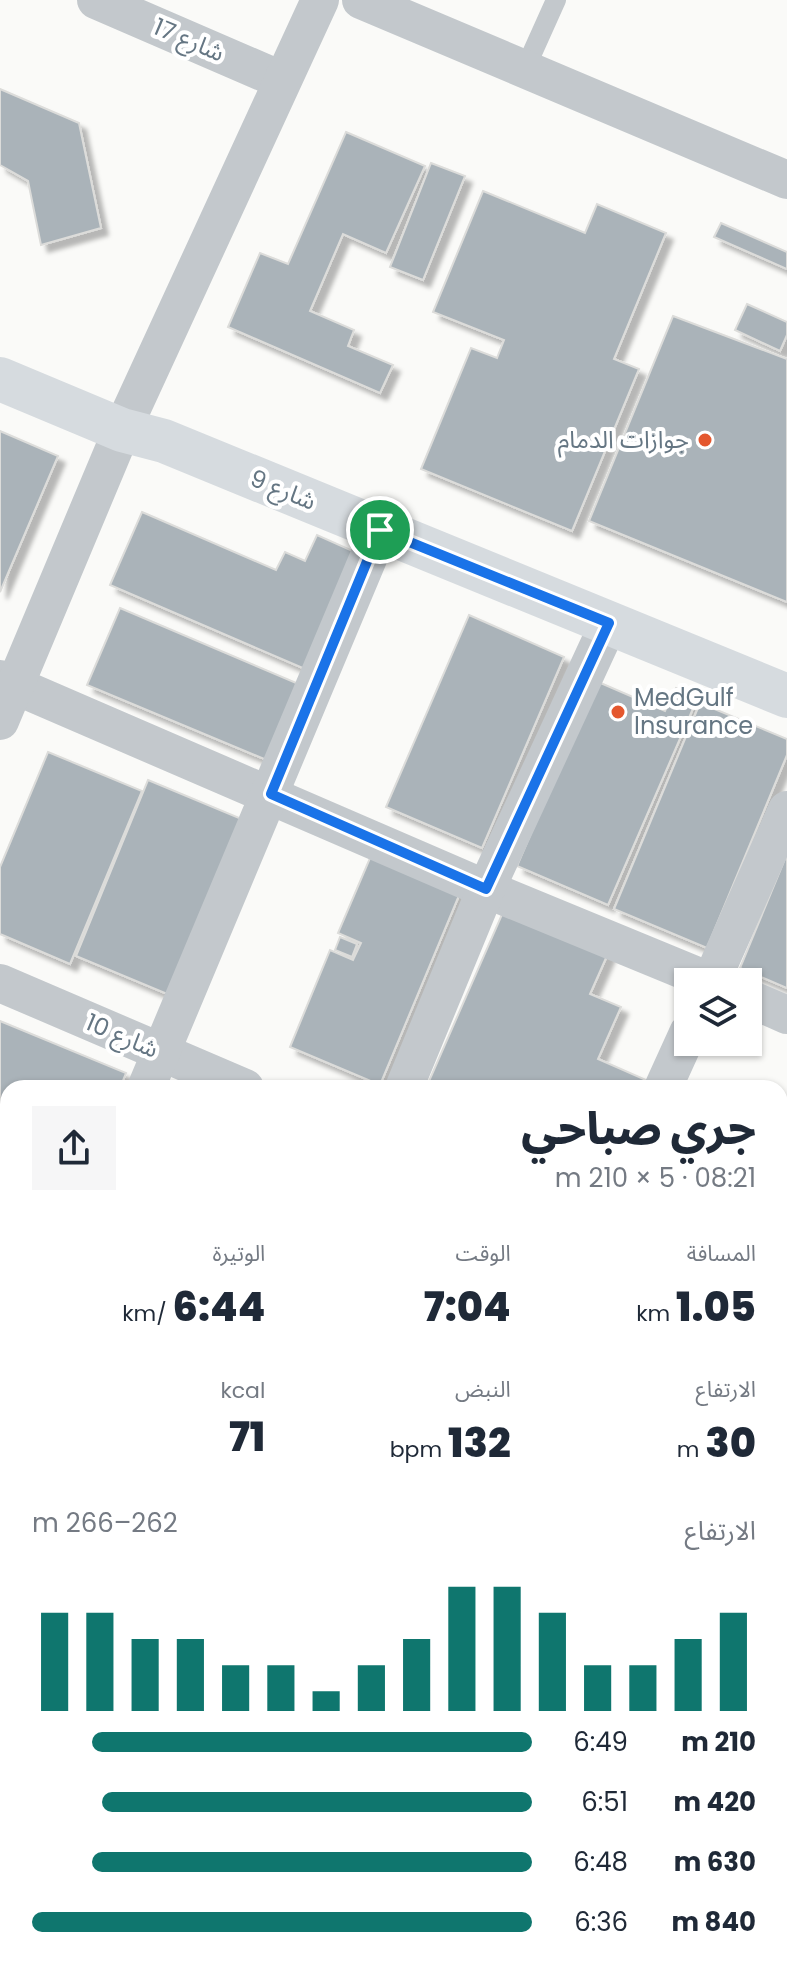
<!DOCTYPE html>
<html lang="ar">
<head>
<meta charset="utf-8">
<style>
  :root { --surface:#fff; --page:#f6f6f7; --text:#1f2937; --muted:#747a83; --accent:#0f766e }
  body { margin:0; font-family:Poppins,"Noto Sans Arabic",sans-serif; background:var(--page); color:var(--text); direction:rtl; height:100vh; display:flex; flex-direction:column; font-size:30px; white-space:nowrap }
  * { box-sizing:border-box; margin:0 }
  p { font-size:26px; color:var(--muted) }
  .icon { flex:none; width:44px; height:44px; fill:none; stroke:currentColor; stroke-width:2; stroke-linecap:round; stroke-linejoin:round }
  .map { position:relative; flex:1; overflow:hidden; direction:ltr }
  .details { position:absolute; left:0px; top:1080px; width:788px; height:888px; display:flex; flex-direction:column; background:var(--surface); border-radius:24px 24px 0 0; box-shadow:0 2px 6px #0004; direction:rtl }
  .details>* { flex:none }
  .controls { position:absolute; left:674px; top:968px; display:grid; gap:16px }
  .controls a { display:grid; place-items:center; width:88px; height:88px; border-radius:0px; background:var(--surface); box-shadow:0 2px 6px #0004; font-size:40px }
  .pin { position:absolute; display:grid; place-items:center; width:68px; height:68px; color:#fff; margin:-34px; border:4px solid #fff; border-radius:50%; box-shadow:0 2px 8px #0007 }
  .round { display:grid; place-items:center; flex:none; width:84px; height:84px; border-radius:0px; background:var(--page) }
  .summary { display:flex; align-items:center; justify-content:space-between; height:136px; padding:0 32px }
  h1 { font-size:44px; font-weight:800; line-height:60px }
  .stats { display:grid; grid-template-columns:repeat(3,1fr); gap:12px; height:136px; padding:8px 32px }
  .stats div { display:grid; align-content:center }
  .stats b { font-size:40px; font-weight:800 }
  .stats small { font-size:22px; font-weight:400 }
  .stats p { font-size:22px }
  .chart { height:224px; padding:16px 32px }
  .chart p { display:flex; justify-content:space-between }
  .chart svg { width:100%; height:144px; margin-top:8px; stroke:var(--accent); stroke-width:6 }
  ul { padding:0 32px; list-style:none; font-size:26px }
  li { display:grid; grid-template-columns:128px 96px 1fr; align-items:center; height:60px }
  li i { height:20px; border-radius:10px; background:var(--accent) }
  .map>svg:first-child { display:block }
  .building { fill:#aab3b9; stroke:#dcdcda; stroke-width:2; filter:url(#shadow) }
  .lines { fill:none; stroke-linecap:round; stroke-linejoin:round }
  .lane { stroke:#c3c8cc; stroke-width:20 }
  .street { stroke:#c3c8cc; stroke-width:38 }
  .secondary { stroke:#d6dbdf; stroke-width:44 }
  .primary { stroke:#d6dbdf; stroke-width:44 }
  .route-casing { stroke:#fff; stroke-width:16 }
  .route { stroke:#1a73e8; stroke-width:10 }
  .poi-dot { fill:#e4572e; stroke:#fff; stroke-width:3 }
  .labels { text-anchor:middle; stroke-width:8; stroke-linejoin:round; paint-order:stroke }
  .street-label { font-size:24px; fill:#657683; stroke:#fff }
  .poi-label { font-size:24px; fill:#657683; stroke:#fff; text-anchor:end }
</style>
</head>
<body>
<div class="map">
<svg width="787" height="1968" viewBox="0 0 787 1968">
  <defs>
    <filter id="shadow"><feDropShadow dx="7" dy="7" stdDeviation="2" flood-color="#0004"/></filter>
  </defs>
  <rect width="100%" height="100%" fill="#fafaf8"/>
  <!-- building -->
  <g class="building">
    <path d="M0,89L79,123L101,228L41,245L28,181L0,165Z"/>
    <path d="M346,132L425,166L386,253L343,234L310,311L354,330L348,346L393,365L380,393L228,327L260,253L288,264Z"/>
    <path d="M431,163L465,176L423,280L390,267Z"/>
    <path d="M483,191L585,233L597,204L666,233L614,359L639,369L572,531L421,469L471,348L497,358L504,340L433,312Z"/>
    <path d="M721,223L787,252V269L714,237Z"/>
    <path d="M747,304L787,322V335L780,351L735,330Z"/>
    <path d="M673,316L787,359V602L589,521Z"/>
    <path d="M0,431L58,456L0,592Z"/>
    <path d="M142,512L276,570L285,552L305,561L317,535L355,552L305,669L110,585Z"/>
    <path d="M120,608L301,685L269,761L87,685Z"/>
    <path d="M469,615L564,657L482,848L386,807Z"/>
    <path d="M596,681L665,711L676,688L698,697L608,905L517,866Z"/>
    <path d="M700,703L787,739V755L707,948L614,909Z"/>
    <path d="M48,752L142,791L70,964L0,934V867Z"/>
    <path d="M148,780L244,820L172,996L76,956Z"/>
    <path d="M376,844L465,881L380,1085L290,1047L330,950L353,960L361,943L338,933Z"/>
    <path d="M787,854V988L740,968Z"/>
    <path d="M507,903L610,949L590,994L621,1007L598,1059L646,1080L643,1088H426Z"/>
    <path d="M340,937L357,944L352,957L335,950Z"/>
    <path d="M0,1021L126,1073L120,1088H8V1334L0,1331Z"/>
    <path d="M780,1147L787,1150L785,1265L780,1263Z"/>
    <path d="M8,1453V1528L0,1525V1472Z"/>
    <path d="M0,1541L8,1545V1610L0,1607Z"/>
    <path d="M787,1709V1846L780,1844V1727Z"/>
    <path d="M780,1861L787,1864V1968H681L684,1960H780Z"/>
    <path d="M0,1884L8,1888L10,1960L6,1968H0Z"/>
    <path d="M40,1960H271L268,1968H37Z"/>
    <path d="M309,1960H522L519,1968H306Z"/>
  </g>
  <g class="lines">
    <!-- lane -->
    <path class="lane" d="M525,69L556,0"/>
    <!-- street -->
    <g class="street">
      <path d="M96,0L281,80"/>
      <path d="M361,0L787,180"/>
      <path d="M0,679L486,889L712,982"/>
      <path d="M0,721L122,430L320,0"/>
      <path d="M711,982L787,810"/>
      <path d="M0,983L245,1088"/>
      <path d="M748,998L787,1015"/>
      <path d="M146,1088L380,530"/>
      <path d="M404,1088L486,889L609,623"/>
      <path d="M663,1088L688,1033"/>
      <path d="M780,1320L787,1325"/>
      <path d="M0,1359L8,1362"/>
      <path d="M0,1434L8,1414"/>
      <path d="M780,1689L787,1692"/>
      <path d="M0,1708L8,1712"/>
      <path d="M285,1968L288,1960"/>
    </g>
    <!-- secondary -->
    <path class="secondary" d="M0,379L122,430L164,441L787,696"/>
    <!-- primary -->
    <g class="primary">
      <path d="M780,1509L787,1493"/>
      <path d="M780,1631L787,1615"/>
      <path d="M588,1968L592,1960"/>
      <path d="M662,1968L664,1960"/>
    </g>
  </g>
  <g class="lines">
    <!-- route casing -->
    <g class="route-casing">
      <path id="route" d="M380,530L609,623L486,889L271,794Z"/>
    </g>
    <!-- route -->
    <use href="#route" class="route"/>
  </g>
  <!-- markers -->
  <g class="poi-dot">
    <circle cx="705" cy="440" r="8"/>
    <circle cx="618" cy="712" r="8"/>
  </g>
  <g class="labels">
    <!-- street labels -->
    <g class="street-label">
      <text transform="translate(189 40) rotate(23)" y="8">شارع 17</text>
      <text transform="translate(283 490) rotate(22)" y="8">شارع 9</text>
      <text transform="translate(122 1036) rotate(23)" y="8">شارع 10</text>
    </g>
    <!-- poi labels -->
    <g class="poi-label">
      <text x="689" y="448">جوازات الدمام</text>
      <text x="634" y="706" text-anchor="start">MedGulf<tspan x="634" dy="28">Insurance</tspan></text>
    </g>
  </g>
</svg>
<div class="controls">
<a><svg class="icon" aria-label="layers" viewBox="0 0 24 24"><path d="M12 4l9 5-9 5-9-5zM3 14l9 5 9-5"/></svg></a>
</div>
<div class="pin" style="left:380px;top:530px;background:#1e9e55"><svg class="icon" aria-label="arrive" viewBox="0 0 24 24"><path d="M6 21V4h12l-3 4 3 4H6"/></svg></div>
<section class="details">
<div class="summary"><div><h1>جري صباحي</h1><p>08:21 · 5 × 210 m</p></div><a class="round"><svg class="icon" aria-label="share" viewBox="0 0 24 24"><path d="M12 15V3M7 8l5-5 5 5M5 13v7h14v-7"/></svg></a></div>
<div class="stats">
<div><p>المسافة</p><b>1.05<small> km</small></b></div>
<div><p>الوقت</p><b>7:04</b></div>
<div><p>الوتيرة</p><b>6:44<small> /km</small></b></div>
</div>
<div class="stats">
<div><p>الارتفاع</p><b>30<small> m</small></b></div>
<div><p>النبض</p><b>132<small> bpm</small></b></div>
<div><p>kcal</p><b>71</b></div>
</div>
<div class="chart"><p><span>الارتفاع</span>262–266 m</p>
<svg viewBox="0 0 160 44" preserveAspectRatio="none"><path d="M5 44V14M15 44V14M25 44V22M35 44V22M45 44V30M55 44V30M65 44V38M75 44V30M85 44V22M95 44V6M105 44V6M115 44V14M125 44V30M135 44V30M145 44V22M155 44V14"/></svg>
</div>
<ul>
<li><b>210 m</b>6:49<i style="width:88%"></i></li>
<li><b>420 m</b>6:51<i style="width:86%"></i></li>
<li><b>630 m</b>6:48<i style="width:88%"></i></li>
<li><b>840 m</b>6:36<i style="width:100%"></i></li>
</ul>
</section>
</div>
</body>
</html>
